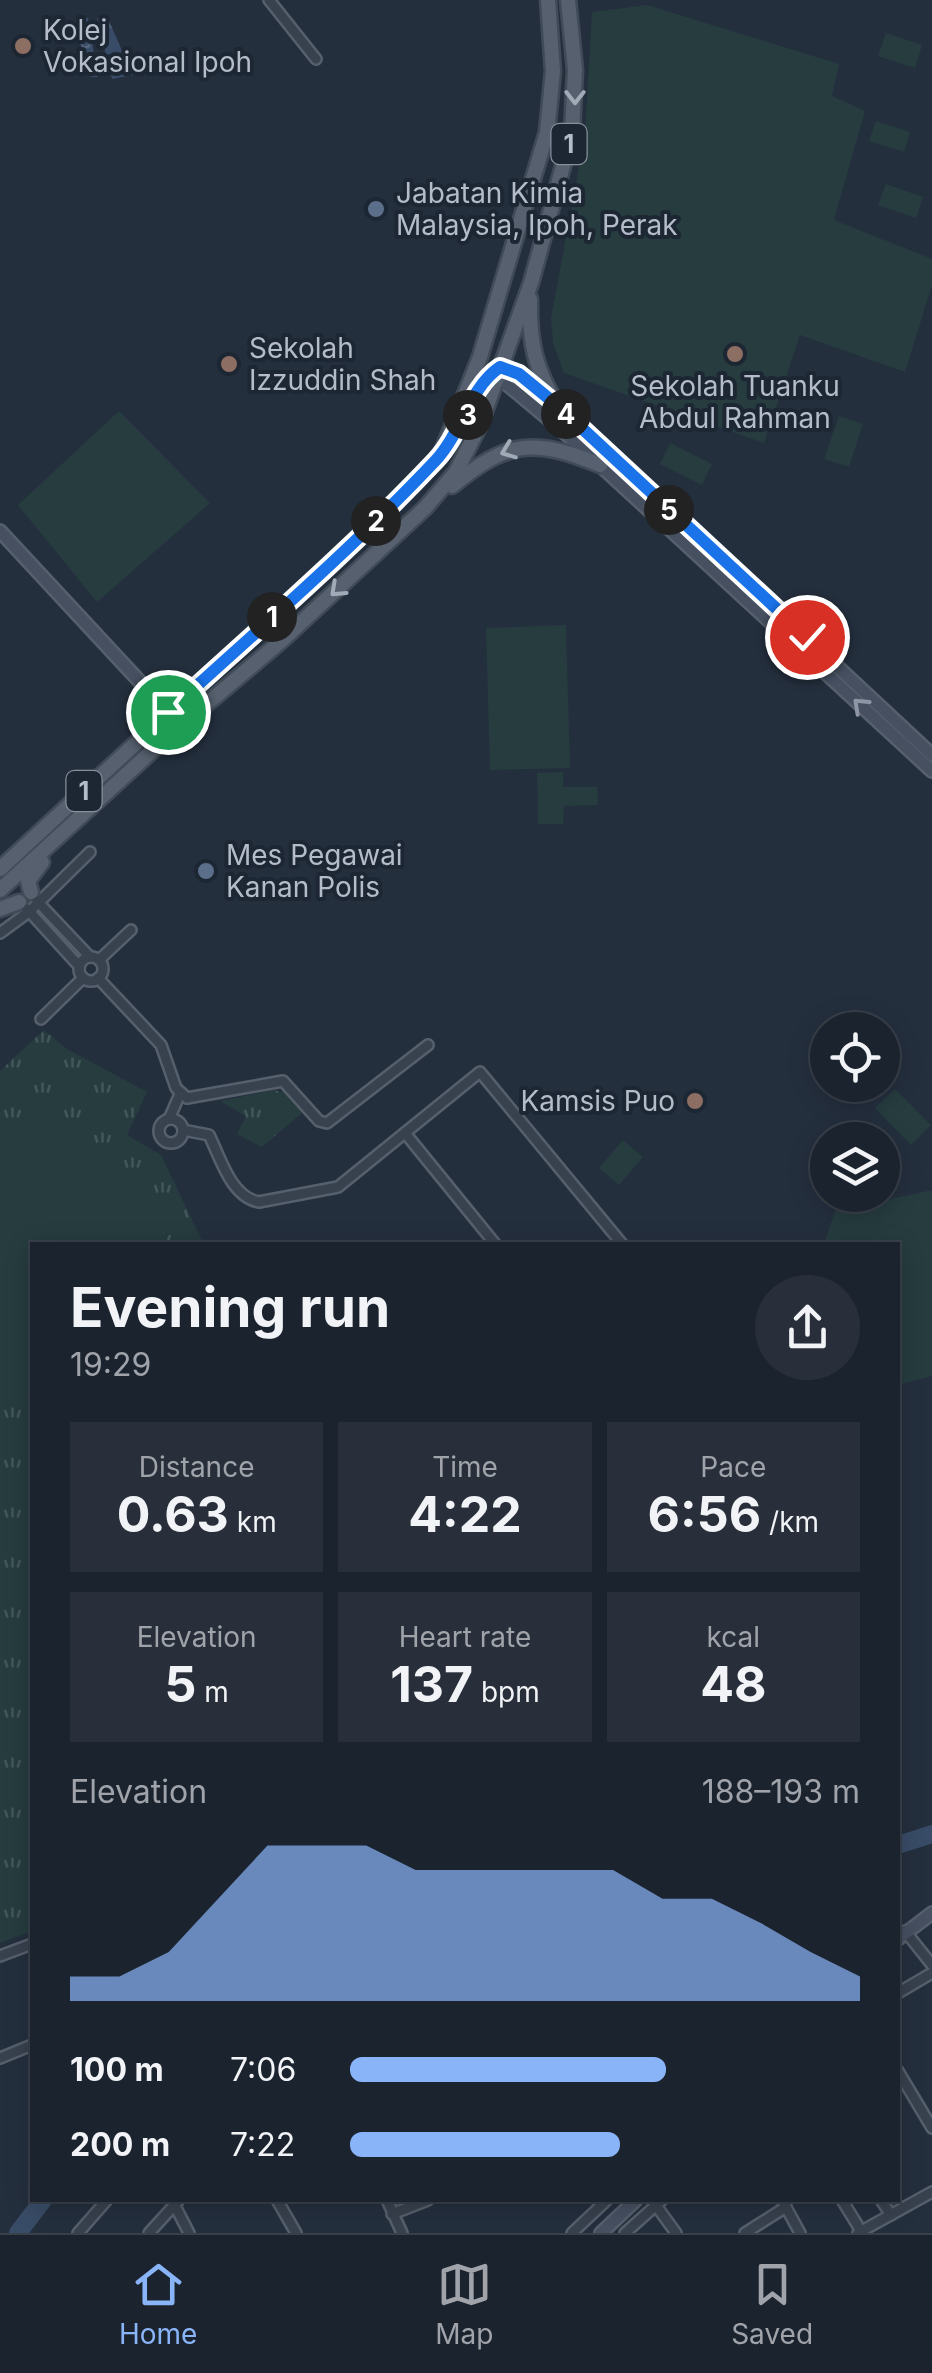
<!DOCTYPE html>
<html lang="en">
<head>
<meta charset="utf-8">
<style>
  :root { --surface:#1b232e; --page:#282f3a; --text:#f1f3f6; --muted:#a0a4aa; --line:#39404a; --accent:#8ab4f8 }
  body { margin:0; font-family:Inter,sans-serif; background:var(--page); color:var(--text); height:100vh; display:flex; flex-direction:column; font-size:38px; white-space:nowrap }
  * { box-sizing:border-box; margin:0 }
  p { font-size:32px; color:var(--muted) }
  .icon { flex:none; width:55px; height:55px; fill:none; stroke:currentColor; stroke-width:2; stroke-linecap:round; stroke-linejoin:round }
  .map { position:relative; flex:1; overflow:hidden }
  .details { position:absolute; left:30px; top:1242px; width:870px; height:960px; display:flex; flex-direction:column; background:var(--surface); border-radius:0px; box-shadow:0 5px 25px #0003,0 0 0 2px var(--line) }
  .details>* { flex:none }
  .buttons { position:absolute; left:810px; top:1012px; display:grid; gap:20px }
  .buttons a { display:grid; place-items:center; width:90px; height:90px; border-radius:50%; background:var(--surface); box-shadow:0 5px 25px #0003,0 0 0 2px var(--line); font-size:50px }
  .pin { position:absolute; display:grid; place-items:center; width:85px; height:85px; color:#fff; margin:-42px; border:5px solid #fff; border-radius:50%; box-shadow:0 2px 10px #0007 }
  .km { position:absolute; width:50px; height:50px; margin:-25px; border-radius:50%; background:#222; color:#fff; font-size:28px; line-height:50px; text-align:center }
  .round { display:grid; place-items:center; flex:none; width:105px; height:105px; border-radius:52px; background:var(--page) }
  .head { display:flex; align-items:center; justify-content:space-between; height:170px; padding:0 40px }
  h1 { font-size:55px; font-weight:700; line-height:75px }
  .stats { display:grid; grid-template-columns:repeat(3,1fr); gap:15px; height:170px; padding:10px 40px }
  .stats div { display:grid; align-content:center; border-radius:0px; background:var(--page); text-align:center }
  .stats b { font-size:50px; font-weight:700 }
  .stats small { font-size:28px; font-weight:400 }
  .stats p { font-size:28px }
  .chart { height:280px; padding:20px 40px }
  .chart p { display:flex; justify-content:space-between }
  .chart svg { width:100%; height:180px; margin-top:10px; fill:var(--accent); opacity:.7 }
  ul { padding:0 40px; list-style:none; font-size:32px }
  li { display:grid; grid-template-columns:160px 120px 1fr; align-items:center; height:75px }
  li i { height:25px; border-radius:12px; background:var(--accent) }
  .menu { display:flex; justify-content:space-around; align-items:center; height:140px; border-top:2px solid var(--line); background:var(--surface); font-size:28px; color:var(--muted) }
  .menu a { display:grid; justify-items:center; gap:5px }
  .menu .selected { color:var(--accent) }
  .map>svg:first-child { display:block }
  .grass { fill:url(#grass-tufts) }
  .pitch { fill:#263c3f }
  .water { fill:url(#water-ripples) }
  .lines { fill:none; stroke-linecap:round; stroke-linejoin:round }
  .river { stroke:#394c67; stroke-width:18 }
  .street-casing { stroke:#565f6c; stroke-width:14 }
  .secondary-casing { stroke:#565f6c; stroke-width:16 }
  .primary-casing { stroke:#414a57; stroke-width:19 }
  .street { stroke:#38414e; stroke-width:9 }
  .secondary { stroke:#465061; stroke-width:11 }
  .primary { stroke:#56606e; stroke-width:14 }
  .oneway { stroke:#a1aab7 }
  .oneway2 { stroke:#8e96a5 }
  .route-casing { stroke:#fff; stroke-width:20 }
  .route { stroke:#1a73e8; stroke-width:12 }
  .education-dot { fill:#8d6e63; stroke:#1d2633; stroke-width:4 }
  .service-dot { fill:#5c6f8a; stroke:#1d2633; stroke-width:4 }
  .labels { text-anchor:middle; stroke-width:8; stroke-linejoin:round; paint-order:stroke }
  .shield { fill:#1d2633; stroke:#878f9c; stroke-width:2.5 }
  .shield-label { font-size:25px; font-weight:bold; fill:#b4bcc9 }
  .poi-label { font-size:28px; fill:#b4bcc9; stroke:#1d2633; text-anchor:start }
</style>
</head>
<body>
<div class="map">
<svg width="932" height="2233" viewBox="0 0 932 2233">
  <defs>
    <pattern id="grass-tufts" width="24" height="20" patternUnits="userSpaceOnUse" patternTransform="scale(2.5)"><rect width="24" height="20" fill="#263c3f"/><path d="M3 7l-1-3M5 7V3M7 7l1-3M15 17l-1-3M17 17v-4M19 17l1-3" fill="none" stroke="#435659"/></pattern>
    <pattern id="water-ripples" width="26" height="14" patternUnits="userSpaceOnUse" patternTransform="scale(2.5)"><rect width="26" height="14" fill="#394c67"/><path d="M2 4q2-2 4 0t4 0M15 11q2-2 4 0t4 0" fill="none" stroke="#53647b"/></pattern>
  </defs>
  <rect width="100%" height="100%" fill="#242f3e"/>
  <!-- grass -->
  <g class="grass">
    <path d="M44,1030L67,1049L147,1092L127,1135L161,1155L202,1241L210,1245H32V1931L0,1943V1071Z"/>
    <path d="M274,1090L287,1094L303,1112L262,1147L237,1134L246,1116L220,1101Z"/>
  </g>
  <!-- pitch -->
  <g class="pitch">
    <path d="M647,5L839,64L832,96L865,111L834,220L932,259V285L905,372L800,335L764,443L564,373L553,343L551,318L585,135L592,12Z"/>
    <path d="M886,33L922,45L915,68L878,56Z"/>
    <path d="M876,121L910,132L904,152L869,141Z"/>
    <path d="M886,184L923,197L916,218L878,205Z"/>
    <path d="M119,411L210,503L97,602L18,505Z"/>
    <path d="M839,416L863,424L849,467L824,459Z"/>
    <path d="M670,443L712,464L702,485L660,464Z"/>
    <path d="M566,625L570,768L490,770L486,628Z"/>
    <path d="M563,772V787H597L598,805L564,806L563,824H538L537,773Z"/>
    <path d="M895,1089L931,1125L911,1145L875,1108Z"/>
    <path d="M25,1112L97,1152L148,1192L168,1245H32V1396L0,1408V1135Z"/>
    <path d="M623,1140L643,1157L619,1185L599,1168Z"/>
    <path d="M932,1190V1376L898,1385V1245H824L835,1211Z"/>
  </g>
  <!-- water -->
  <g class="water">
    <path d="M77,18H88L98,77H91L74,23Z"/>
    <path d="M97,18L108,19L133,75L112,79Z"/>
  </g>
  <g class="lines">
    <!-- river -->
    <g class="river">
      <path d="M898,1845L932,1834"/>
      <path d="M18,2233L43,2200"/>
    </g>
    <!-- street casing -->
    <g class="street-casing">
      <g id="street">
        <path d="M269,0L316,59"/>
        <path d="M37,901L90,957"/>
        <path d="M27,909L79,966"/>
        <path d="M0,933L30,911L90,852"/>
        <circle cx="91" cy="969" r="12"/>
        <path d="M99,960L131,930"/>
        <path d="M98,978L161,1045L176,1088L187,1098"/>
        <path d="M41,1019L83,978"/>
        <path d="M187,1098L283,1081L319,1121L327,1123L428,1045"/>
        <circle cx="171" cy="1131" r="12"/>
        <path d="M169,1119L180,1094"/>
        <path d="M183,1130L209,1135C221,1159 231,1197 259,1202L338,1187L480,1072L623,1245"/>
        <path d="M405,1133L496,1245"/>
        <path d="M905,1931L932,1965"/>
        <path d="M0,1956L32,1944"/>
        <path d="M898,1993L932,1973"/>
        <path d="M0,2058L32,2045"/>
        <path d="M898,2071L932,2128"/>
        <path d="M277,2200L296,2233"/>
        <path d="M387,2200L402,2233"/>
        <path d="M652,2200L676,2233"/>
        <path d="M782,2200L800,2233"/>
        <path d="M842,2200L861,2231"/>
        <path d="M881,2200L891,2215"/>
        <path d="M174,2204L189,2233"/>
        <path d="M392,2214L428,2200"/>
        <path d="M78,2233L107,2200"/>
        <path d="M149,2233L179,2200"/>
        <path d="M572,2233L607,2200"/>
        <path d="M625,2233L662,2200"/>
        <path d="M745,2233L786,2207"/>
        <path d="M858,2233L932,2192"/>
      </g>
    </g>
    <!-- secondary casing -->
    <g class="secondary-casing">
      <g id="secondary">
        <path d="M500,367L519,374L558,406L932,755"/>
        <path d="M497,376L563,431L932,771"/>
        <path d="M0,531L168,712"/>
        <path d="M898,1939L932,1913"/>
        <path d="M601,2233L636,2200"/>
      </g>
    </g>
    <!-- primary casing -->
    <g class="primary-casing">
      <g id="primary">
        <path d="M530,299C529,342 535,370 558,406"/>
        <path d="M455,433L481,382L500,367"/>
        <path d="M452,486C508,440 534,438 600,465"/>
        <path d="M0,869L388,510L441,454L480,357L547,132L553,71L548,0"/>
        <path d="M0,890L164,740L280,642L425,508L456,472L480,425L531,283L572,133L575,70L568,0"/>
        <path d="M31,892L28,881L42,862"/>
        <path d="M0,909L19,902"/>
      </g>
    </g>
    <!-- street -->
    <use href="#street" class="street"/>
    <!-- secondary -->
    <use href="#secondary" class="secondary"/>
    <!-- primary -->
    <use href="#primary" class="primary"/>
  </g>
  <!-- one-way arrows -->
  <defs><path id="oneway-chevron" d="M-2-3.5L2.5 0L-2 3.5" fill="none" stroke-width="1.6" stroke-linecap="round" stroke-linejoin="round" transform="scale(2.5)"/></defs>
  <g class="oneway">
    <use href="#oneway-chevron" transform="translate(575 97) rotate(90)"/>
    <use href="#oneway-chevron" transform="translate(508 451) rotate(159)"/>
    <use href="#oneway-chevron" transform="translate(337 590) rotate(137)"/>
  </g>
  <use class="oneway2" href="#oneway-chevron" transform="translate(860 705) rotate(-137)"/>
  <g class="lines">
    <!-- route casing -->
    <g class="route-casing">
      <path id="route" d="M168,712C258,630 352,549 436,460C462,432 469,388 500,367L519,374L558,406L807,637"/>
    </g>
    <!-- route -->
    <use href="#route" class="route"/>
  </g>
  <!-- markers -->
  <g class="education-dot">
    <circle cx="23" cy="46" r="10"/>
    <circle cx="735" cy="354" r="10"/>
    <circle cx="229" cy="364" r="10"/>
    <circle cx="695" cy="1101" r="10"/>
  </g>
  <g class="service-dot">
    <circle cx="376" cy="209" r="10"/>
    <circle cx="206" cy="871" r="10"/>
  </g>
  <g class="labels">
    <!-- shield labels -->
    <g class="shield">
      <rect x="551.5" y="124" width="35" height="40" rx="8"/>
      <rect x="66.5" y="771" width="35" height="40" rx="8"/>
    </g>
    <g class="shield-label">
      <text x="569" y="153">1</text>
      <text x="84" y="800">1</text>
    </g>
    <!-- poi labels -->
    <g class="poi-label">
      <text x="43" y="40">Kolej<tspan x="43" dy="32">Vokasional Ipoh</tspan></text>
      <text x="396" y="203">Jabatan Kimia<tspan x="396" dy="32">Malaysia, Ipoh, Perak</tspan></text>
      <text x="249" y="358">Sekolah<tspan x="249" dy="32">Izzuddin Shah</tspan></text>
      <text x="735" y="396" text-anchor="middle">Sekolah Tuanku<tspan x="735" dy="32">Abdul Rahman</tspan></text>
      <text x="226" y="865">Mes Pegawai<tspan x="226" dy="32">Kanan Polis</tspan></text>
      <text x="675" y="1111" text-anchor="end">Kamsis Puo</text>
    </g>
  </g>
</svg>
<div class="buttons">
<a><svg class="icon" aria-label="locate" viewBox="0 0 24 24"><circle cx="12" cy="12" r="6"/><path d="M12 2v4M12 18v4M2 12h4M18 12h4"/></svg></a>
<a><svg class="icon" aria-label="layers" viewBox="0 0 24 24"><path d="M12 4l9 5-9 5-9-5zM3 14l9 5 9-5"/></svg></a>
</div>
<div class="pin" style="left:168px;top:712px;background:#1e9e55"><svg class="icon" aria-label="arrive" viewBox="0 0 24 24"><path d="M6 21V4h12l-3 4 3 4H6"/></svg></div>
<div class="pin" style="left:807px;top:637px;background:#d93025"><svg class="icon" aria-label="check" viewBox="0 0 24 24"><path d="M5 12l5 5 9-10"/></svg></div>
<b class="km" style="left:272px;top:617px">1</b>
<b class="km" style="left:376px;top:521px">2</b>
<b class="km" style="left:468px;top:415px">3</b>
<b class="km" style="left:566px;top:414px">4</b>
<b class="km" style="left:669px;top:510px">5</b>
<section class="details">
<div class="head"><div><h1>Evening run</h1><p>19:29</p></div><a class="round"><svg class="icon" aria-label="share" viewBox="0 0 24 24"><path d="M12 15V3M7 8l5-5 5 5M5 13v7h14v-7"/></svg></a></div>
<div class="stats">
<div><p>Distance</p><b>0.63<small> km</small></b></div>
<div><p>Time</p><b>4:22</b></div>
<div><p>Pace</p><b>6:56<small> /km</small></b></div>
</div>
<div class="stats">
<div><p>Elevation</p><b>5<small> m</small></b></div>
<div><p>Heart rate</p><b>137<small> bpm</small></b></div>
<div><p>kcal</p><b>48</b></div>
</div>
<div class="chart"><p><span>Elevation</span>188–193 m</p>
<svg viewBox="0 0 160 44" preserveAspectRatio="none"><path d="M0 44V38L10 38L20 32L30 19L40 6L50 6L60 6L70 12L80 12L90 12L100 12L110 12L120 19L130 19L140 25L150 32L160 38V44z"/></svg>
</div>
<ul>
<li><b>100 m</b>7:06<i style="width:62%"></i></li>
<li><b>200 m</b>7:22<i style="width:53%"></i></li>
</ul>
</section>
</div>
<nav class="menu">
<a class="selected"><svg class="icon" aria-label="home" viewBox="0 0 24 24"><path d="M3 11l9-7 9 7M6 9v11h12V9"/></svg>Home</a>
<a><svg class="icon" aria-label="map" viewBox="0 0 24 24"><path d="M3 6l6-2 6 2 6-2v14l-6 2-6-2-6 2zM9 4v14M15 6v14"/></svg>Map</a>
<a><svg class="icon" aria-label="saved" viewBox="0 0 24 24"><path d="M7 4h10v16l-5-4-5 4z"/></svg>Saved</a>
</nav>
</body>
</html>
